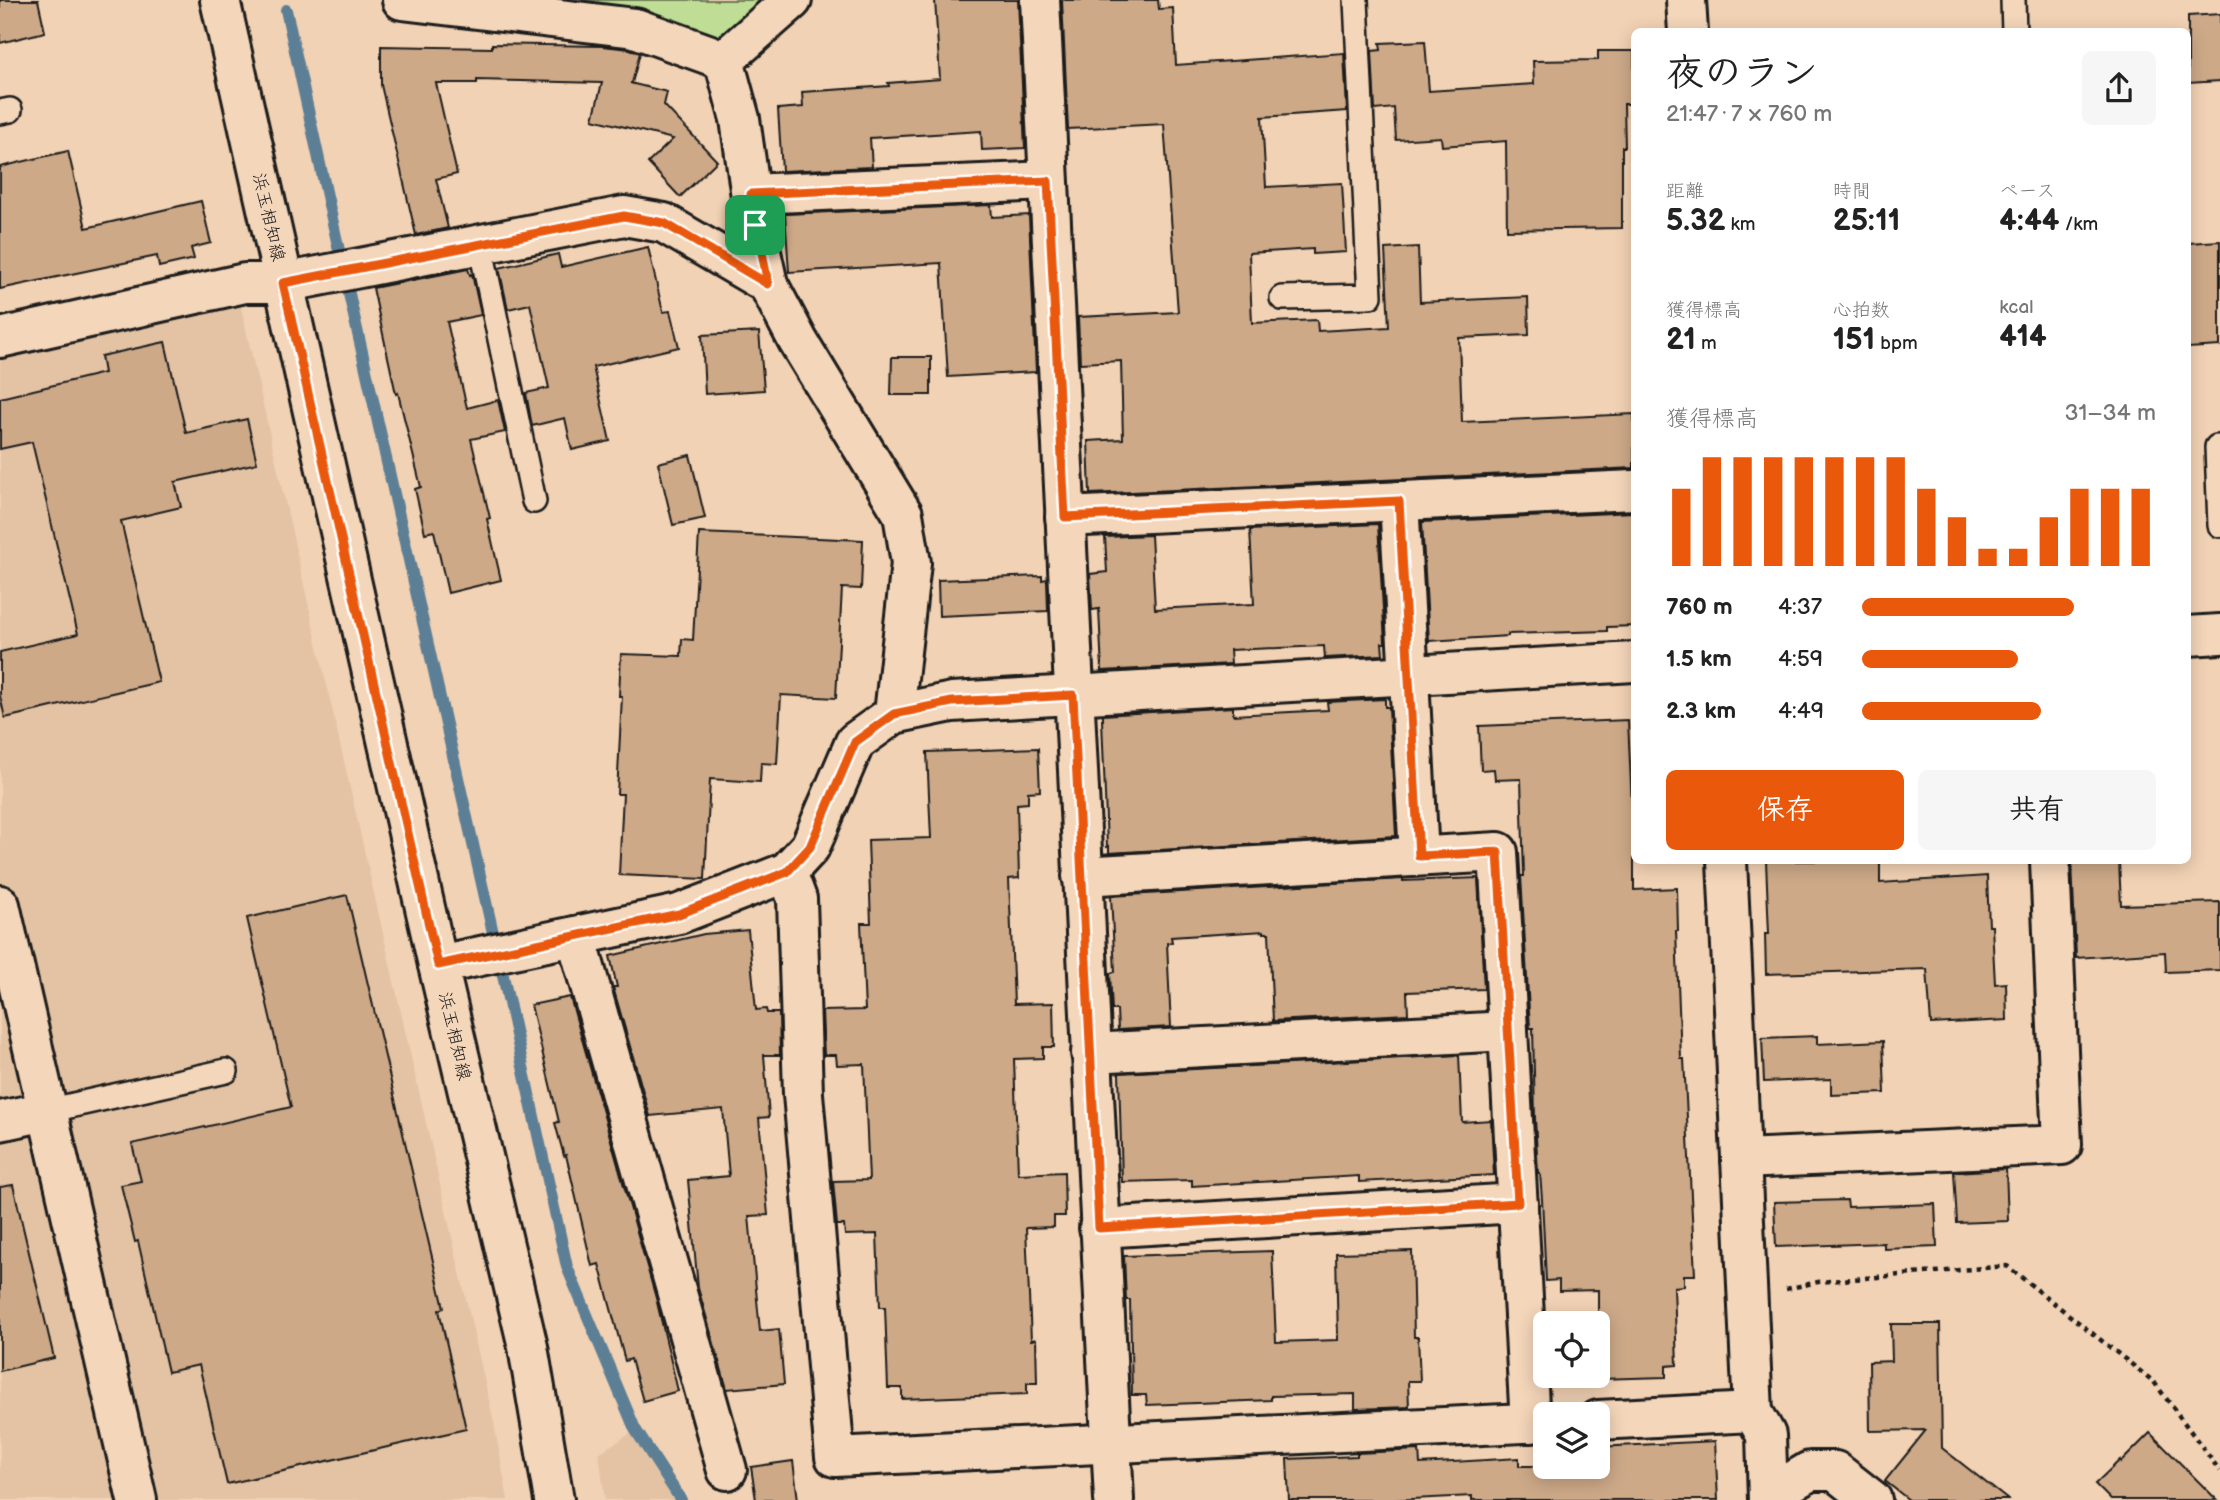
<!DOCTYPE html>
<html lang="ja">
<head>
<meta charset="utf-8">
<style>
  :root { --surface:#fff; --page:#f6f6f6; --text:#222; --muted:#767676; --accent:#ea580c }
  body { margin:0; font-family:"Balsamiq Sans","Klee One",sans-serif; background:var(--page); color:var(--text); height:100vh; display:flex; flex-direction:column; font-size:26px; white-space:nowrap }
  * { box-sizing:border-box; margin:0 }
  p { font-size:23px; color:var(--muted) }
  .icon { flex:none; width:38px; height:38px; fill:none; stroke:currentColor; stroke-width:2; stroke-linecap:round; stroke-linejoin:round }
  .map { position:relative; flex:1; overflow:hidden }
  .details { position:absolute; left:1631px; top:28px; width:560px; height:836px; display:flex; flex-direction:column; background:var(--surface); border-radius:10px; box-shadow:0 4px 18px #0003 }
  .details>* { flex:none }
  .fabs { position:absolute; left:1533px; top:1311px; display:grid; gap:14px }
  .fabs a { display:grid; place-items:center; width:77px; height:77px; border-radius:10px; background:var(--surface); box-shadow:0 4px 18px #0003; font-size:35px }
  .pin { position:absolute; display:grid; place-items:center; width:60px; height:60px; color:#fff; margin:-30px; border-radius:14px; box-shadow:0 4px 10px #0006 }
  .round { display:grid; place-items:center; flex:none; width:74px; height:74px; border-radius:10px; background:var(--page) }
  .overview { display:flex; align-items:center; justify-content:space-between; height:119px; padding:0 35px }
  h1 { font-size:38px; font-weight:800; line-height:52px }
  .stats { display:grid; grid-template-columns:repeat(3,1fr); gap:10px; height:119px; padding:7px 35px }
  .stats div { display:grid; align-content:center }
  .stats b { font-size:30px; font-weight:800 }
  .stats small { font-size:19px; font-weight:400 }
  .stats p { font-size:19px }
  .chart { height:196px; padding:14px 35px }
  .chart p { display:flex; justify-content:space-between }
  .chart svg { width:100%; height:126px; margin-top:7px; stroke:var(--accent); stroke-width:6 }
  .cta { display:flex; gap:14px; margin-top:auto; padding:14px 35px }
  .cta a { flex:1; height:80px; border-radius:10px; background:var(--accent); color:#fff; font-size:28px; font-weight:800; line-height:80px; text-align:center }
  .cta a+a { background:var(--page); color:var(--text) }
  ul { padding:0 35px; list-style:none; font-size:23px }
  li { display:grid; grid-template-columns:112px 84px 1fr; align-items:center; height:52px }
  li i { height:18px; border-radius:9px; background:var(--accent) }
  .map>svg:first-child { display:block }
  .built { fill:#e3c3a4 }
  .green { fill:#bfdd94; stroke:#6e7c58; stroke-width:2 }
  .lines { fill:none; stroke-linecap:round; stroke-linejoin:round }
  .stream { stroke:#5d7f96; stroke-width:12 }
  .building { fill:#cda988; stroke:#1c1c1c; stroke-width:2 }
  .service-casing { stroke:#1c1c1c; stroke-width:28 }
  .minor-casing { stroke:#1c1c1c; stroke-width:44 }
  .primary-casing { stroke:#1c1c1c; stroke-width:44 }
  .path { stroke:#1c1c1c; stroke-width:4.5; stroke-dasharray:5 5; stroke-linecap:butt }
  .service { stroke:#f4d6ba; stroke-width:23 }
  .minor { stroke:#f4d6ba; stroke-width:38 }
  .primary { stroke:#f4d6ba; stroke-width:38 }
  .route-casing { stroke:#fff; stroke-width:14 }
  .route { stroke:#ea580c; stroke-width:9 }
  .labels { text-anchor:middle; stroke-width:5; stroke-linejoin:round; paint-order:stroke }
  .street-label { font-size:18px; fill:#1c1c1c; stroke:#f4d6ba }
</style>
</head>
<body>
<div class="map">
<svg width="2220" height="1500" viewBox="0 0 2220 1500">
  <rect width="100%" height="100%" fill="#f2d2b4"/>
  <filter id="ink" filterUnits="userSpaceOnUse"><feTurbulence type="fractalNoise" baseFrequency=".0143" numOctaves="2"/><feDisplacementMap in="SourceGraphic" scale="14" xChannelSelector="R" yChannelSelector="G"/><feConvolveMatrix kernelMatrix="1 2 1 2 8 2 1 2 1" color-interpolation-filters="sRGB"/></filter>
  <g filter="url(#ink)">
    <!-- built -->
    <g class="built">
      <path d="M240,303L493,1418L508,1500H0V356Z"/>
      <path d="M631,1433L676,1500H605L599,1453Z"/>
    </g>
    <!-- green -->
    <path class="green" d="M517,0H774L722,46Z"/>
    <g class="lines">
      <!-- stream -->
      <g class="stream">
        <path d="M286,10L340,255"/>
        <path d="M347,285L493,933"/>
        <path d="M502,971L567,1267L635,1429L681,1500"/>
      </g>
    </g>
    <!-- building -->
    <g class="building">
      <path d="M0,0H38L45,32L0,43Z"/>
      <path d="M935,0H1018L1025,148L982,150L981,131L870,138L872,167L782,171L778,109L803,107L802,92L889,86L888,83L940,79Z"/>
      <path d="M1062,0H1158L1159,9L1173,8L1176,65L1344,53L1347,111L1262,117L1266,187L1342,183L1346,252L1313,254V249L1249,253L1252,323L1317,320L1318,331L1389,327L1385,249L1418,247L1420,302L1528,297L1529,335L1459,338L1462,422L1634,414V468L1090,494L1088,441L1123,439L1121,361L1080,363L1078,317L1178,312L1164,124L1068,129Z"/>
      <path d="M2220,14V81L2188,83V16Z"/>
      <path d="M1425,41L1429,91L1534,84L1533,61L1598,60V51H1634V104H1624L1625,147H1622V228L1507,230L1506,141L1442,146L1441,137L1396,140L1394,108L1375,110L1372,51L1381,50L1380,43Z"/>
      <path d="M492,44L602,46L630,49L640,53L632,83H630L667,92L664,105L717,161L680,197L648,163L673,139L593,119L602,83L477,80V83H436L457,174L436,179L448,228L416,235L381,85V46L492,48Z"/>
      <path d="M68,151L86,228L201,201L211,243L191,248L194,259L159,267L157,256L0,289V167Z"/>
      <path d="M991,205L992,217L1029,215L1036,372L948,377L941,263L789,272L785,214Z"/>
      <path d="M2220,241V346L2188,348V243Z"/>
      <path d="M648,247L663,312L670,311L679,347L593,367L610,441L572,450L565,418L532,426L526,393L549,388L530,304L508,309L499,268L558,254L561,267Z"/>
      <path d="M468,269L470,275L472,274L481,315L447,322L467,408L498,400L505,432L471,439L490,518L487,519L501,580L448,593L434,531L425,533L415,489L421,487L398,393L396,394L373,288Z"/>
      <path d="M759,332L764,390L705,394L702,335Z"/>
      <path d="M165,342L186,433L247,419L257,463L175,482L181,507L121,521L159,682L5,718L0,696V652L78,634L32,442L0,449V398L104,373L101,356Z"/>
      <path d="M892,357H931V395H891Z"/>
      <path d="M690,455L705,518L673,525L658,463Z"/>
      <path d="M1634,512V626L1607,627V631L1508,634V636L1429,641L1422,522Z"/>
      <path d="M1378,524L1385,643H1382L1383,655L1325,658L1324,646L1230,650L1231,664L1102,671L1099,609L1092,610L1090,574L1107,572L1105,537L1151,535L1155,609L1254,604L1250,530Z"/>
      <path d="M699,533L863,540L861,589L842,588L836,698L781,695L777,764L761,763L760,782L710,779L705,879L619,875L623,794H617L622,696H619L621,654L681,656L682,639L693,640Z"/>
      <path d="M1042,576V580L1047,579L1048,611L939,616L938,580Z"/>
      <path d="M1385,699V707H1389L1396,836L1109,853V846L1107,847L1105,794L1102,720H1103V715L1233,707V715L1328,710L1327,702Z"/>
      <path d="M1628,720L1632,806H1634V890L1677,888L1678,931H1676L1681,1059H1684L1695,1275H1684V1286L1674,1287L1677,1365L1666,1366V1377L1598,1379V1290L1559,1291V1280L1546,1281L1542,1199L1540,1173H1538L1535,1118L1533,1028H1530L1521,876H1524L1521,779L1495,780L1494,769L1481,770L1479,726Z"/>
      <path d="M1038,748L1040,791L1028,792V803L1017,804L1019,878L1009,879L1014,1004L1053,1003L1054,1047H1043V1058L1014,1059L1018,1174L1064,1172L1065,1216H1054V1227L1026,1228L1031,1340L1036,1339L1037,1383H1027V1394L902,1399V1388H888L885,1307H880L877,1234L845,1235L844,1225H837L833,1181L869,1180L864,1064L837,1065L836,1055H824L822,1011L865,1010L861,923H871L868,840L931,838L927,752Z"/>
      <path d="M1766,861H1880V883L1987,876L1989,926H1992L1995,984L2006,983L2007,1020L1931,1024L1927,969L1766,974L1765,934H1769Z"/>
      <path d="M2072,861H2119L2121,905L2220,902V970L2166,972L2165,952L2076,958Z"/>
      <path d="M1478,878L1484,989L1407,992L1408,1014L1273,1021L1269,933H1264V931L1171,937L1172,942L1167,943L1171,1027L1118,1030L1117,1010H1112L1110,973L1115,972L1111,896L1403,879V881Z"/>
      <path d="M347,895L444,1308L439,1310L466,1429L227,1484L199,1365L168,1372L138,1241L135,1242L121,1185L141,1181L132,1144L291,1107L247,918Z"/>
      <path d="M748,930L756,1010L766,1009L767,1013H779L780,1055H764L769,1117L759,1118L768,1215L749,1216L760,1331L779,1329L784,1384L727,1389L698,1288L688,1180L729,1176L723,1109L650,1116L613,987H617L610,956L704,934Z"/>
      <path d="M570,997L656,1298L678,1391L643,1401L631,1359L625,1361L599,1264L592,1266L566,1155L564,1156L555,1123L559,1122L531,1005Z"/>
      <path d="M1817,1036V1044L1883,1041L1885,1093L1831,1095V1079L1764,1082L1762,1038Z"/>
      <path d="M1459,1055L1462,1122L1491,1120L1494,1175L1359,1182V1176L1192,1186V1180L1122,1182L1119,1073Z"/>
      <path d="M2006,1169L2008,1221L1957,1223L1954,1172Z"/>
      <path d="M13,1185L54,1358L0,1371V1187Z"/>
      <path d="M1847,1200L1848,1207L1935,1204L1937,1247L1884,1249V1243L1776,1247L1774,1202Z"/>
      <path d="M1272,1251L1276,1342L1338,1340L1336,1253L1412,1251L1414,1337H1418L1420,1381H1408L1409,1407L1355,1409V1394L1271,1396V1400L1147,1405L1146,1395H1132L1130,1300H1126L1124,1256Z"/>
      <path d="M1891,1324H1940L1942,1448L2008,1500H1909L1885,1481L1926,1430L1870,1431L1869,1362L1892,1361Z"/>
      <path d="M2150,1433L2217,1500H2111L2095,1484L2120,1460L2121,1462Z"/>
      <path d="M1715,1441L1718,1500H1472V1496L1392,1500H1289L1287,1459L1357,1456V1453L1419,1450L1420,1464L1519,1458V1466H1598V1447Z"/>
      <path d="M793,1461L798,1500H756L751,1467Z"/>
    </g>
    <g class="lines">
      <!-- service casing -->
      <g class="service-casing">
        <g id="service">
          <path d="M2013,0L2014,32"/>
          <path d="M0,112L10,110"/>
          <path d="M480,244L534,501"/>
          <path d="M1282,298L1370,296L1356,0"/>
          <path d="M2217,447L2220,525"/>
          <path d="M47,1111L226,1071"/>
        </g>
      </g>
      <!-- minor casing -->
      <g class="minor-casing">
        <g id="minor">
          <path d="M402,0L635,28L724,60"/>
          <path d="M1040,0L1114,1500"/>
          <path d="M1686,0L1688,32"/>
          <path d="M724,60L740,119L755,225L768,284L798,341L903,514L911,563L894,714"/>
          <path d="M724,60L792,0"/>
          <path d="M751,194L1048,181"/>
          <path d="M0,338L245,283H283L624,216L664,223L768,284"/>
          <path d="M1399,501L1419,856"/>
          <path d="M1065,517L1634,490"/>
          <path d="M2188,636L2220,634"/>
          <path d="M1727,861L1753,1412L1766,1435L1768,1500"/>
          <path d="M787,872L797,899L803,1094L835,1457L1545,1422"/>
          <path d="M1082,876L1498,852L1530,1423"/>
          <path d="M0,905L137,1500"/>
          <path d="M576,936L727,1470"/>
          <path d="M438,965L679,914L787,872L810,847L855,742L894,714L952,702L1634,662"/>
          <path d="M1091,1053L1508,1031"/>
          <path d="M0,1121L47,1111"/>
          <path d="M1741,1159L2062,1145L2050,861"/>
          <path d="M1099,1228L1518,1203"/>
          <path d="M1598,1420L1753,1412"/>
          <path d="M1768,1496L1810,1471H1835L1872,1500"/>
        </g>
      </g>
      <!-- primary casing -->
      <g class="primary-casing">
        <path id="primary" d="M220,0L438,965L528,1347L554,1500"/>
      </g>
      <!-- path -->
      <path class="path" d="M1786,1289L1818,1282L2007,1266L2154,1382L2220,1471"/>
      <!-- service -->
      <use href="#service" class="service"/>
      <!-- minor -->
      <use href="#minor" class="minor"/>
      <!-- primary -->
      <use href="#primary" class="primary"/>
    </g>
  </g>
  <g class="lines" filter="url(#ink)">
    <!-- route casing -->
    <g class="route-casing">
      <path id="route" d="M1048,181L1065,517L1399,501L1419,856L1498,852L1518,1203L1099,1228L1073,695L952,702L894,714L855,742L810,847L787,872L679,914L438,965L283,283L624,216L664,223L768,284L751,194Z"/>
    </g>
    <!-- route -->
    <use href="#route" class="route"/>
  </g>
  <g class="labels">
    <!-- street labels -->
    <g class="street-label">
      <text transform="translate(269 217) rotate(77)" y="6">浜玉相知線</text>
      <text transform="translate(455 1036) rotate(77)" y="6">浜玉相知線</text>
    </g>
  </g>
</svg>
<div class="fabs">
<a><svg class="icon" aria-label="locate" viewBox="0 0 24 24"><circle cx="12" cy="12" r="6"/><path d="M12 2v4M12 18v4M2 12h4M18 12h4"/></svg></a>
<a><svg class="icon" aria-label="layers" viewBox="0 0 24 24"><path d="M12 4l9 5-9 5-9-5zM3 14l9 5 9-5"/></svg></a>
</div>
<div class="pin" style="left:755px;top:225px;background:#1e9e55"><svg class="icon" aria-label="arrive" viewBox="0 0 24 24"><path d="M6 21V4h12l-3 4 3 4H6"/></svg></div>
<section class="details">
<div class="overview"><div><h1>夜のラン</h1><p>21:47 · 7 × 760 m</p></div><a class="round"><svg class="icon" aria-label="share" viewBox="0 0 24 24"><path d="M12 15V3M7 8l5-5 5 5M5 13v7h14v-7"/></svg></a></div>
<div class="stats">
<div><p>距離</p><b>5.32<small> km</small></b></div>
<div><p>時間</p><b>25:11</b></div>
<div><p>ペース</p><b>4:44<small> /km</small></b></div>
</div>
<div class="stats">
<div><p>獲得標高</p><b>21<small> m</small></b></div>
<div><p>心拍数</p><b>151<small> bpm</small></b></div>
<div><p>kcal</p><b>414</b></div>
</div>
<div class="chart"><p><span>獲得標高</span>31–34 m</p>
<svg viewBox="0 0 160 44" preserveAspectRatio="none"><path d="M5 44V17M15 44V6M25 44V6M35 44V6M45 44V6M55 44V6M65 44V6M75 44V6M85 44V17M95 44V27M105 44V38M115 44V38M125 44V27M135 44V17M145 44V17M155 44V17"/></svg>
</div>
<ul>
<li><b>760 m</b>4:37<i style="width:72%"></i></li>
<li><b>1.5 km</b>4:59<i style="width:53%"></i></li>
<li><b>2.3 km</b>4:49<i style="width:61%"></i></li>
</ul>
<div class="cta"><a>保存</a><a>共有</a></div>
</section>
</div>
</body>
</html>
